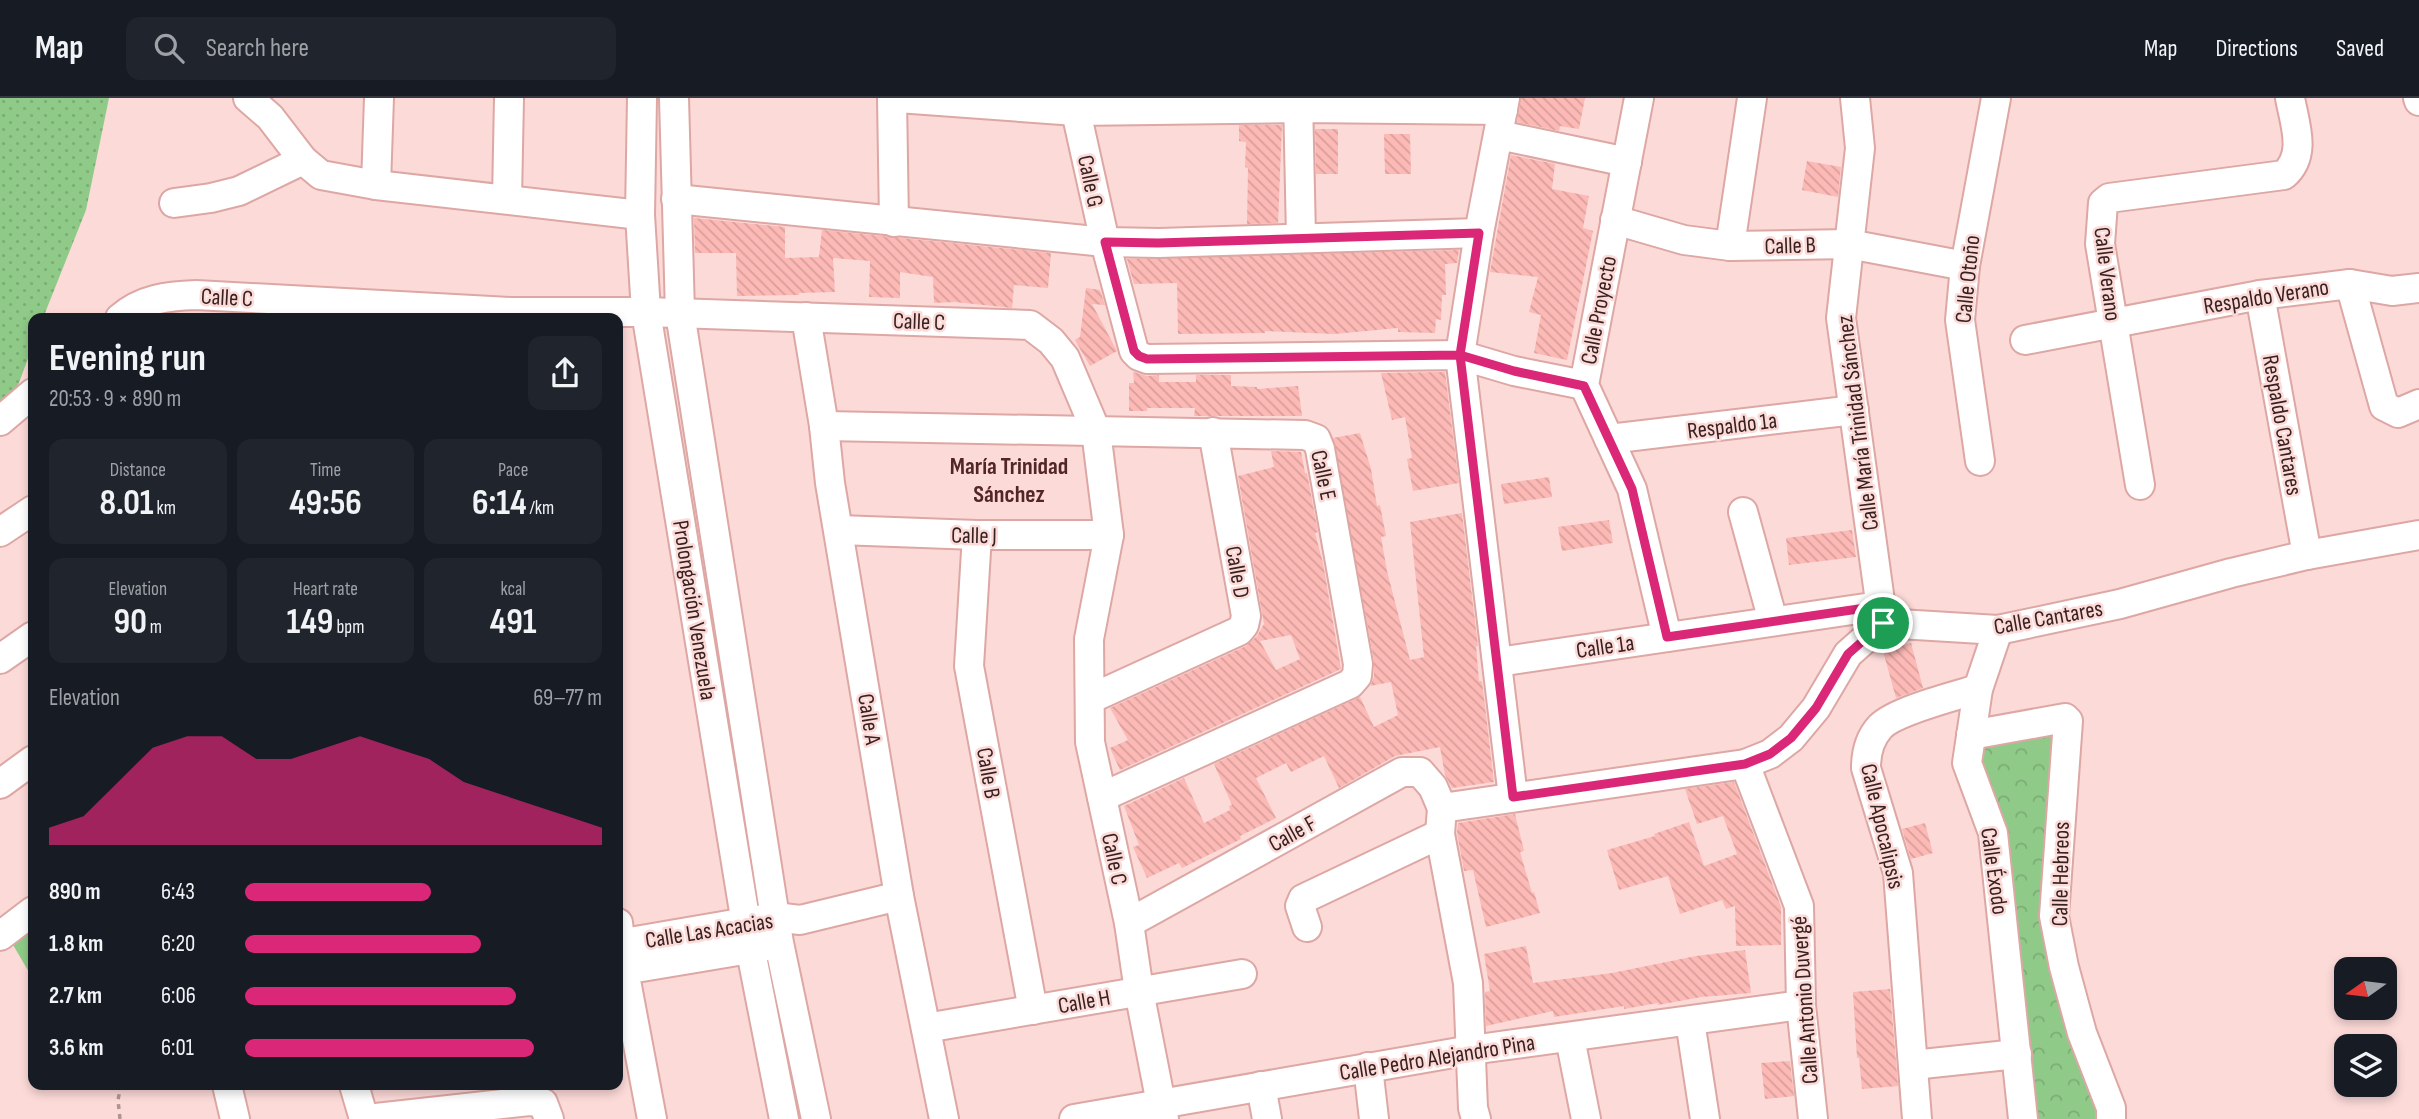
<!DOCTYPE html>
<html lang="en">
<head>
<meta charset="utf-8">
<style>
  :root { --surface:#171b24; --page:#20242c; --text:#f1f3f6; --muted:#9ea1a6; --line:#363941; --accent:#db2777 }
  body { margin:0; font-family:"Sofia Sans Condensed",sans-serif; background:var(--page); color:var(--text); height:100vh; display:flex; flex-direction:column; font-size:26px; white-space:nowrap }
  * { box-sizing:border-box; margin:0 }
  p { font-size:23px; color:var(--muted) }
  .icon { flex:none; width:38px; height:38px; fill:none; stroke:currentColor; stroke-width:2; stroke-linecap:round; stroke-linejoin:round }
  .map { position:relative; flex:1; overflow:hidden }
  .details { position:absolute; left:28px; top:215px; width:595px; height:777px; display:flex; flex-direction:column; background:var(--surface); border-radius:14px; box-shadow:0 4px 10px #0003 }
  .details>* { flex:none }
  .needle { width:46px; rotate:256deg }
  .fabs { position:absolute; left:2334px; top:859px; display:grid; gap:14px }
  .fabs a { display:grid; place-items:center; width:63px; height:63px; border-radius:14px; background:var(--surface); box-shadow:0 4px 10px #0003; font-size:35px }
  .pin { position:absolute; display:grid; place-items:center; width:60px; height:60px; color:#fff; margin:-30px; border:4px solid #fff; border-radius:50%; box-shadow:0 2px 7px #0007 }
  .round { display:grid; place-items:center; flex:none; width:74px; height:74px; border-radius:14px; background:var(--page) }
  .summary { display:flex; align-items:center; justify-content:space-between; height:119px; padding:0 21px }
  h1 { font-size:38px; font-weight:700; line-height:52px }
  .stats { display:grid; grid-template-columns:repeat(3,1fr); gap:10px; height:119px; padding:7px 21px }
  .stats div { display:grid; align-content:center; border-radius:14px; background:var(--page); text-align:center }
  .stats b { font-size:35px; font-weight:700 }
  .stats small { font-size:19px; font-weight:400 }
  .stats p { font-size:19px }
  .chart { height:196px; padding:14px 21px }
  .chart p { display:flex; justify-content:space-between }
  .chart svg { width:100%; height:126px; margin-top:7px; fill:var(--accent); opacity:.7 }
  ul { padding:0 21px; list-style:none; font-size:23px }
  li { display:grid; grid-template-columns:112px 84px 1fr; align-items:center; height:52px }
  li i { height:18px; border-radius:9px; background:var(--accent) }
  header { display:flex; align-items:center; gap:42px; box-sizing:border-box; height:98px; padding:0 35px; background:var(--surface); border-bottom:2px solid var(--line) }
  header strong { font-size:33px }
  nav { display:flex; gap:38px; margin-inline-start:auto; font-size:24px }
  .search { width:490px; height:63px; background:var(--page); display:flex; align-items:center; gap:18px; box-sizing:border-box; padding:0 24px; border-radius:14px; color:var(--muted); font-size:26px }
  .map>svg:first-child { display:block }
  .grass { fill:url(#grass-dots) }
  .forest { fill:url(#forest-crowns) }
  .pitch { fill:#8fca88 }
  .building { fill:url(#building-back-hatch); fill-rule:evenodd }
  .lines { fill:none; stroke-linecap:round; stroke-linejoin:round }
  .minor-casing { stroke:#dda7a4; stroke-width:32 }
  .path { stroke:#b19492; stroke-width:3.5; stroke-dasharray:5 5; stroke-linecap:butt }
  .minor { stroke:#fff; stroke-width:28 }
  .route-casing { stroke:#fff; stroke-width:14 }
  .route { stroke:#db2777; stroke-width:9 }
  .labels { text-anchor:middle; stroke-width:5; stroke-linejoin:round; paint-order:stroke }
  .street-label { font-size:23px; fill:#372221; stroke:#fcdad8 }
  .neighbourhood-label { font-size:24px; font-weight:bold; fill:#512625; stroke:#fcdad8 }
</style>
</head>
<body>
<header>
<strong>Map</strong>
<div class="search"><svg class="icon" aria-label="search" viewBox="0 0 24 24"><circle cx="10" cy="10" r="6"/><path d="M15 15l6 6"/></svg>Search here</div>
<nav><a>Map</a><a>Directions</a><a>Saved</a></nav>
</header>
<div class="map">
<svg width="2419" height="1021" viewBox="0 0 2419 1021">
  <defs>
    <pattern id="grass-dots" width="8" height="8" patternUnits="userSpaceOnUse" patternTransform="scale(1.75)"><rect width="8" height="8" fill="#8fca88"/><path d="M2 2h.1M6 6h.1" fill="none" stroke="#7cad75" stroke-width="1.8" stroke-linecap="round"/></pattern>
    <pattern id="forest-crowns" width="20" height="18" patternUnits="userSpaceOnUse" patternTransform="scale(1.75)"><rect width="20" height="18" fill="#8fca88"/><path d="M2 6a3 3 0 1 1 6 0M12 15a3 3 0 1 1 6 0" fill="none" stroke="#7cad75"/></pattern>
    <pattern id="building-back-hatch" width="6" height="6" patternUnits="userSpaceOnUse" patternTransform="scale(1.75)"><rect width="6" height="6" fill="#fcb9b5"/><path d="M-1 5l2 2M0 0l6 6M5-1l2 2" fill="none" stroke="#d99f9b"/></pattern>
  </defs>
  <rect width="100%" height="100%" fill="#fcdad8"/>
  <!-- grass -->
  <path class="grass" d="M0,0H109L86,112L43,220H33V247L0,336Z"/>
  <!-- forest -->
  <path class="forest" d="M2066,621L2049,819L2107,1021H2026L1974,640Z"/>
  <!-- pitch -->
  <path class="pitch" d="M33,825V881L9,840Z"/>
  <!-- building -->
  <g class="building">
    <path d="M1521,0H1585L1579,31L1560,28L1559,33L1517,24Z"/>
    <path d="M1239,27H1282L1278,125L1247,126L1248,70L1245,69L1246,44L1239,43Z"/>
    <path d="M1315,31H1338V76H1316Z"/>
    <path d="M1384,36H1410L1411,76H1385Z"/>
    <path d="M1511,57L1555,66L1552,91L1589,98L1583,130L1593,133L1567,262L1534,255L1541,217L1529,214L1538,179L1490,174Z"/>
    <path d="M1807,63L1841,69L1838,99L1802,92Z"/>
    <path d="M694,120L785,129V160L819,159L822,132L1051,155L1048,190L1014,187L1012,210L955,204L934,205L933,179L900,174V200L869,199L870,163L833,160L835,194L799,195V197L737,198L736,155H695Z"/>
    <path d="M1459,152L1457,165L1445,166L1446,197H1442L1441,222L1436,221L1435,235L1398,234V230L1334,236L1265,233V235L1178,236L1177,185L1134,186L1127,161Z"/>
    <path d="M1086,190L1100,192L1105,207L1092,206L1117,253L1090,268L1075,242L1080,239Z"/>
    <path d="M1133,274L1147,278L1159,277V284H1196V277H1231V288L1257,289V291L1298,288L1302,318H1194L1195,310H1147V313H1129V285H1134Z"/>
    <path d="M1445,274L1459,385L1413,393L1407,361L1412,360L1405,319L1392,322L1381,275Z"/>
    <path d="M1360,335L1371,371L1377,408L1380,407L1386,438L1381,439L1387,473L1410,562L1424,559L1410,424L1462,415L1478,548H1476L1479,583H1482L1494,684L1452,690L1445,677L1440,649L1395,658L1339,690L1324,658L1291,674L1286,665L1256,680L1276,720L1240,738L1241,741L1182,770L1179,765L1147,780L1133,749L1139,747L1124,708L1184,680L1204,725L1230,712L1229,708L1232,707L1214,666L1360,599L1374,629L1398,617L1391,584L1370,588L1374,579V563L1333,340Z"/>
    <path d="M1271,353L1301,354L1305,375H1307L1318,434L1315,435L1323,465L1341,571L1120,672L1110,650L1128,642L1110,610L1246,548L1257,538L1264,526L1238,378L1274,369ZM1291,537L1300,561L1276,572L1260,543Z"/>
    <path d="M1549,379L1552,399L1504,406L1501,386Z"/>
    <path d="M1609,422L1613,445L1562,453L1558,429Z"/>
    <path d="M1852,432L1856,459L1789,467L1786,440Z"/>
    <path d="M1911,545L1923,590L1896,600L1883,553Z"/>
    <path d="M1734,684L1781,809V847L1736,848L1735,808L1726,811L1722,802L1680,816L1668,778L1619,792L1607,752L1655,738L1654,736L1689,724L1704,768L1737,756L1723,718L1697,726L1685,691Z"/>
    <path d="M1515,716L1524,753L1520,754L1532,795L1534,794L1540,815L1486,829L1473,772L1464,773L1457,735L1458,725Z"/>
    <path d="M1925,725L1933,755L1911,761L1902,731Z"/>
    <path d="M1526,848L1533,885L1612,875L1696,858L1745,852L1751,895L1701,899L1658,907V905L1624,911V908L1554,919L1553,913L1486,928L1485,894L1490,893L1484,856Z"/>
    <path d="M1890,891L1898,988L1862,991L1859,960H1857L1853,894Z"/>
    <path d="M1790,963L1794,998L1765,1001L1761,965Z"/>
  </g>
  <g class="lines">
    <!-- minor casing -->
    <g class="minor-casing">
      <g id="minor">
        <path d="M248,0L270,19L303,62L321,77L376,87L640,117"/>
        <path d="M642,0L640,117L646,214L748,838L784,1021"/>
        <path d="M674,0L680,215L779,845L816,1021"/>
        <path d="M892,0L894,124"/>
        <path d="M898,0L1076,13L1300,10L1503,12"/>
        <path d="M1073,0L1105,144L1134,253L1139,258L1147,261L1460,257L1514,273L1584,287"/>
        <path d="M1298,0L1301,139"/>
        <path d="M1505,0L1479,135L1460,257L1513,699"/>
        <path d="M1639,0L1584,287L1632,391L1667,539"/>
        <path d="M1855,0L1860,50L1841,220L1883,525"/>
        <path d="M2418,0L2419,3"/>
        <path d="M1499,37L1627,64"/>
        <path d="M376,87L379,0"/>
        <path d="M507,101L509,0"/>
        <path d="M676,101L1105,144L1159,145L1479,135"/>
        <path d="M174,105L211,100L239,93L303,62"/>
        <path d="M1615,122L1684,142L1730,148L1849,146L1965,168"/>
        <path d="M1730,148L1752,0"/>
        <path d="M2350,186L2384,308L2398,315L2419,306"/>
        <path d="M2260,197L2307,457"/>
        <path d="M806,219L824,328L830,385L899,798L944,1021"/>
        <path d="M120,220C142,201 167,198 196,197L511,214H646L1030,227L1051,243L1065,260L1096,333L1109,437L1089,541L1090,644L1129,825L1139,893L1164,1021"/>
        <path d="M2025,242L2260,197L2350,186L2392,193L2419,190"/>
        <path d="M0,323L33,295"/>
        <path d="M824,328L1305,337L1316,341L1320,351L1358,566L1357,578L1350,586L1102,699"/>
        <path d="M1609,341L1854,312"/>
        <path d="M1980,363L1960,222L1965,168L1996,0"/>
        <path d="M2140,387L2100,146L2103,105L2109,100L2284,77C2307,57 2295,27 2290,0"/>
        <path d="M1743,414L1773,523"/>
        <path d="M839,432L977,437H1109"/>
        <path d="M0,434L33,412"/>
        <path d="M977,437L969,568L1033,912"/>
        <path d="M1998,532L1978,591L1967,665L1993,735L2023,1021"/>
        <path d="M0,561L33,538"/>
        <path d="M1498,564L1879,508"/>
        <path d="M1090,601L1239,533L1244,527L1246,518L1213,334"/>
        <path d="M1971,637L2065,620L2068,623L2054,818L2064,869L2082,935L2111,1010V1021"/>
        <path d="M1745,666L1799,808L1801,907L1813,1021"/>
        <path d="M0,686L33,662"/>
        <path d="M1442,710L1745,666L1770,656L1791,640L1816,610L1848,556L1883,525L1998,532L2120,506L2231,475L2307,457L2419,437"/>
        <path d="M1442,710L1440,736L1468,885L1473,1010L1476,1021"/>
        <path d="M618,825L624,872L652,1021"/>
        <path d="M1129,825L1402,674H1420L1433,689L1442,710"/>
        <path d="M1307,829L1300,808L1303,801L1440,736"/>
        <path d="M0,838L33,813"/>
        <path d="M618,846L775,819L800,822L899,798"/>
        <path d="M618,873L767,848"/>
        <path d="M1690,923L1705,1021"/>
        <path d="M926,930L1242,876"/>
        <path d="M1570,940L1586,1021"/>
        <path d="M1913,967L2017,956"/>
        <path d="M1368,969L1374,1021"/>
        <path d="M227,987L235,1021"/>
        <path d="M354,987L364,1021"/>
        <path d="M1261,988L1267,1021"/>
        <path d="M367,1021L529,1003L543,1005L549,1021"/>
        <path d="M1074,1021L1471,952L1801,907"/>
        <path d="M1917,1021L1898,775L1866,670C1866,655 1870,640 1880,629C1895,613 1955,598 1978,591"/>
      </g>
    </g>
    <!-- path -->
    <path class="path" d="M120,1021L118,1002L121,987"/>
    <!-- minor -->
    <use href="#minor" class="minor"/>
  </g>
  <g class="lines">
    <!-- route casing -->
    <g class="route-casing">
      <path id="route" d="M1883,525L1879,508L1667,539L1632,391L1584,288L1514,273L1460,257L1147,261L1139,258L1134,253L1105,144L1158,145L1479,135L1460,257L1513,699L1745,666L1770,656L1791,640L1816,610L1848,556L1883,525"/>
    </g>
    <!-- route -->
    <use href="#route" class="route"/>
  </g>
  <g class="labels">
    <!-- street labels -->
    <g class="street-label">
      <text transform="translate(1091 83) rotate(78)" y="8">Calle G</text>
      <text transform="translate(1790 147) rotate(-2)" y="8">Calle B</text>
      <text transform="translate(2108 176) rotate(83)" y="8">Calle Verano</text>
      <text transform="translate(1967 181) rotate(-84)" y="8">Calle Otoño</text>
      <text transform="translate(2266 198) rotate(-9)" y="8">Respaldo Verano</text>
      <text transform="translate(227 199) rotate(3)" y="8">Calle C</text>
      <text transform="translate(1598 212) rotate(-79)" y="8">Calle Proyecto</text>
      <text transform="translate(919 223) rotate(2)" y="8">Calle C</text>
      <text transform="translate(1857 325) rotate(-97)" y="8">Calle María Trinidad Sánchez</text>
      <text transform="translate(1732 327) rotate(-7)" y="8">Respaldo 1a</text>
      <text transform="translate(2283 327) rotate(80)" y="8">Respaldo Cantares</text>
      <text transform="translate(1324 377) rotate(78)" y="8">Calle E</text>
      <text transform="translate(974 437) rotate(1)" y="8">Calle J</text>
      <text transform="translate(1238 474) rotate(80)" y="8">Calle D</text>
      <text transform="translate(695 512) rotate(81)" y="8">Prolongación Venezuela</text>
      <text transform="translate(2048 519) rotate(-10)" y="8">Calle Cantares</text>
      <text transform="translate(1605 548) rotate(-8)" y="8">Calle 1a</text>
      <text transform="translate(870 621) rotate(81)" y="8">Calle A</text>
      <text transform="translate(989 675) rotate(80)" y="8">Calle B</text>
      <text transform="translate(1883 728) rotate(77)" y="8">Calle Apocalipsis</text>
      <text transform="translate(1292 735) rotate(-29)" y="8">Calle F</text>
      <text transform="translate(1115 761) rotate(78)" y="8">Calle C</text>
      <text transform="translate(1995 773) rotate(82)" y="8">Calle Éxodo</text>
      <text transform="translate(2060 776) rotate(-89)" y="8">Calle Hebreos</text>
      <text transform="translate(709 832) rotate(-9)" y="8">Calle Las Acacias</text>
      <text transform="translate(1804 902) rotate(-94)" y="8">Calle Antonio Duvergé</text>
      <text transform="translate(1084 903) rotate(-10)" y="8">Calle H</text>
      <text transform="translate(1437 959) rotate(-9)" y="8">Calle Pedro Alejandro Pina</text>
    </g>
    <!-- neighbourhood labels -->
    <g class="neighbourhood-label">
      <text x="1009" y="376">María Trinidad<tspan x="1009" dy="28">Sánchez</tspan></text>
    </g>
  </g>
</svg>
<div class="fabs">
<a><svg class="needle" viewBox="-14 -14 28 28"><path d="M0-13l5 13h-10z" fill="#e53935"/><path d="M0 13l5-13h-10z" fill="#9ea1a6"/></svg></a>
<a><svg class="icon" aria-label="layers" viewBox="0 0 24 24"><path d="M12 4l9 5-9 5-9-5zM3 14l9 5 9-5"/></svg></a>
</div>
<div class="pin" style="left:1883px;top:525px;background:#1e9e55"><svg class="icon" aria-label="arrive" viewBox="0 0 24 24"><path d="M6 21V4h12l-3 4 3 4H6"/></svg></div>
<section class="details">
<div class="summary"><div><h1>Evening run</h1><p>20:53 · 9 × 890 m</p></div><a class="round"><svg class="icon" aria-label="share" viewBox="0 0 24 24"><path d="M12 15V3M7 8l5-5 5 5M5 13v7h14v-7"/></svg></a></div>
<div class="stats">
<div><p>Distance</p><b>8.01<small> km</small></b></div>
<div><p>Time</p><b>49:56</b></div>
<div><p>Pace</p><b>6:14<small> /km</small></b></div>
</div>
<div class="stats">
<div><p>Elevation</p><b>90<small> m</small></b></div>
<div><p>Heart rate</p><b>149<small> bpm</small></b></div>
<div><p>kcal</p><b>491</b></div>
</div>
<div class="chart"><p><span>Elevation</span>69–77 m</p>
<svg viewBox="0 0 160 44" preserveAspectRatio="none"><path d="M0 44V38L10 34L20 22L30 10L40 6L50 6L60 14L70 14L80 10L90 6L100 10L110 14L120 22L130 26L140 30L150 34L160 38V44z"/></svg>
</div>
<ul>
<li><b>890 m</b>6:43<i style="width:52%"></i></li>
<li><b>1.8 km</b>6:20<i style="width:66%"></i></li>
<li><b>2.7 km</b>6:06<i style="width:76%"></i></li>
<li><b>3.6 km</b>6:01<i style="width:81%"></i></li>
</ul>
</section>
</div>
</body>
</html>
